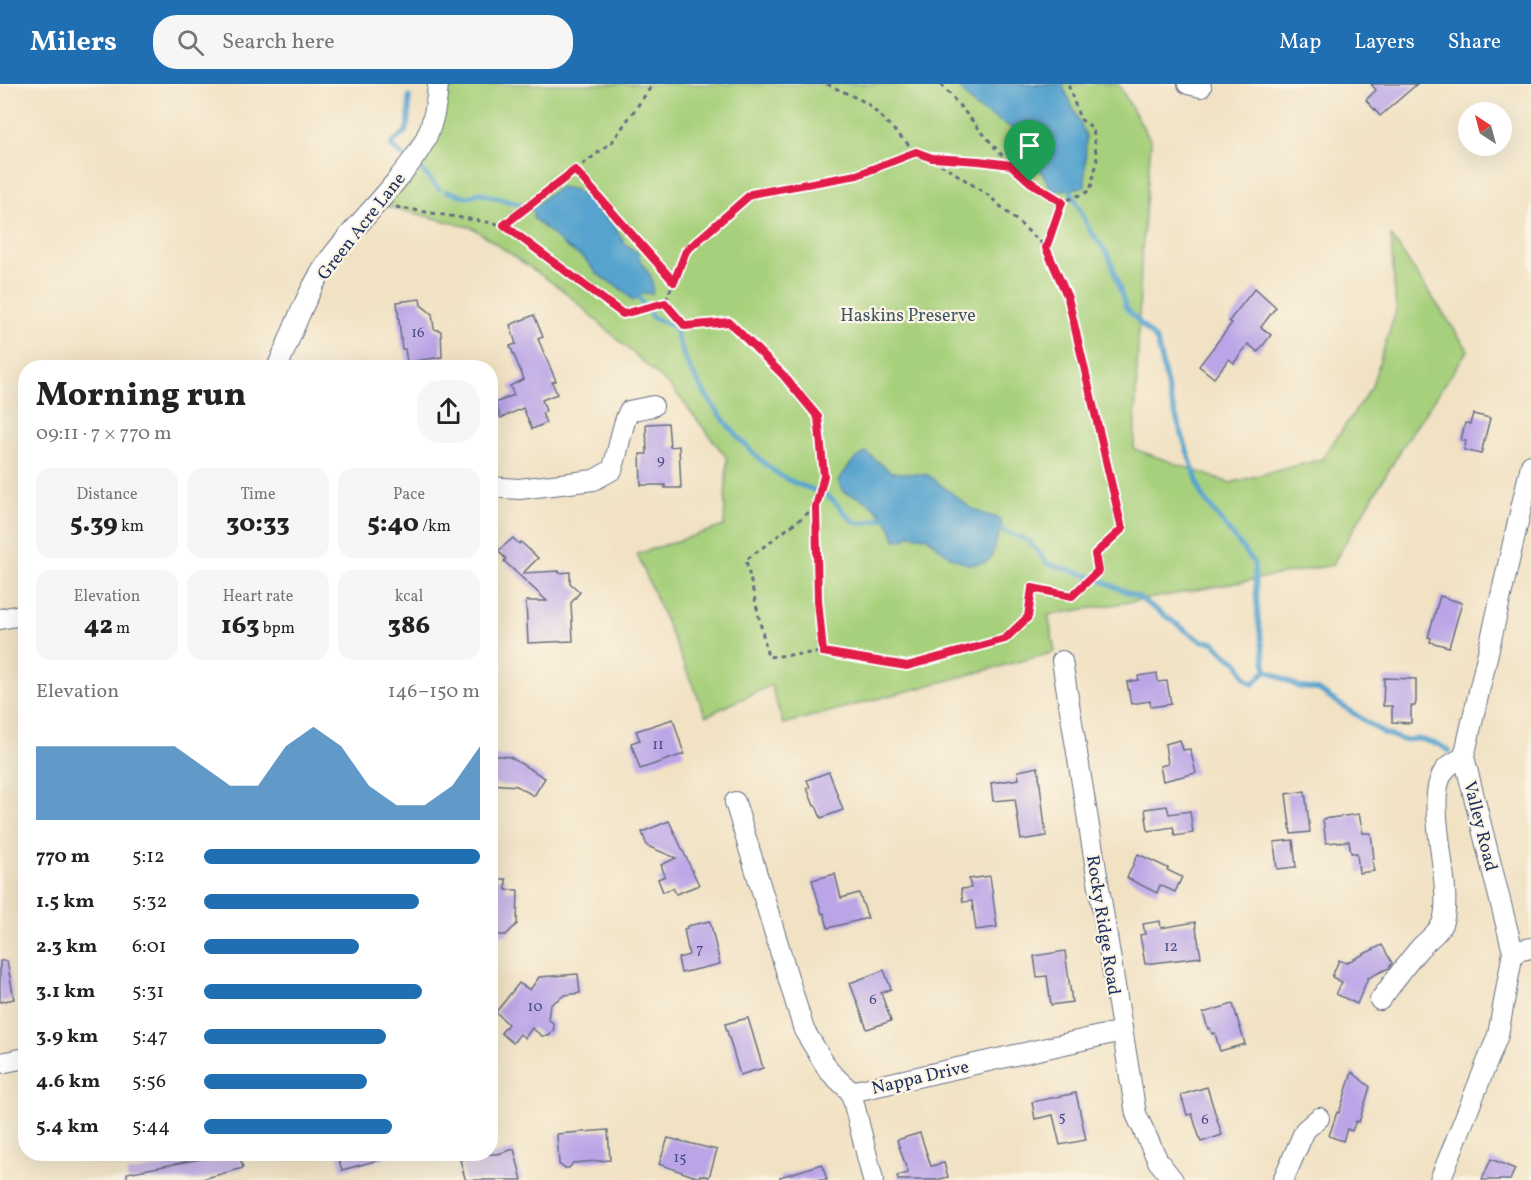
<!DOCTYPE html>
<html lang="en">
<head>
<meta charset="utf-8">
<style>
  :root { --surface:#fff; --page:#f6f6f6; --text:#222; --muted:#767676; --accent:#1f6fb2 }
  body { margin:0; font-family:Vollkorn,serif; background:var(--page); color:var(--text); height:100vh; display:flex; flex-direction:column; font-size:22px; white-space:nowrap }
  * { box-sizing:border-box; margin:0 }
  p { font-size:20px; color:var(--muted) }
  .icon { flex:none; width:33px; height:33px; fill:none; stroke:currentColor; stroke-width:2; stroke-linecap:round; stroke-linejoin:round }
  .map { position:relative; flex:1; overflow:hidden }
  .drawer { position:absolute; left:18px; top:276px; width:480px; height:801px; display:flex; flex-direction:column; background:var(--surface); border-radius:24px; box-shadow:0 6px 24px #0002 }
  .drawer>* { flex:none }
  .needle { width:39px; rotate:324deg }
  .buttons { position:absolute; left:1458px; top:18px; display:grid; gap:12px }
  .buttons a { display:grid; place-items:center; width:54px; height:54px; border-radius:50%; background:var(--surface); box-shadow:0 6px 24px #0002; font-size:30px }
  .pin { position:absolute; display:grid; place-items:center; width:51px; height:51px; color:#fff; margin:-62px -26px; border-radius:50% 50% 50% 0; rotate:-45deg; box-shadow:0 0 6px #0007 }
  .pin .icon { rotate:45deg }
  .round { display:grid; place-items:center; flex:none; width:63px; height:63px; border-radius:24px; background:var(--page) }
  .overview { display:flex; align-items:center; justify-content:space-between; height:102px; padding:0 18px }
  h1 { font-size:33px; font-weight:800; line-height:45px }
  .figures { display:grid; grid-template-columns:repeat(3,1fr); gap:9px; height:102px; padding:6px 18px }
  .figures div { display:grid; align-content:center; border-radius:15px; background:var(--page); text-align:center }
  .figures b { font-size:26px; font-weight:800 }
  .figures small { font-size:16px; font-weight:400 }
  .figures p { font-size:16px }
  .chart { height:168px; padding:12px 18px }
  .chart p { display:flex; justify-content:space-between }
  .chart svg { width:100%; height:108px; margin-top:6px; fill:var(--accent); opacity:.7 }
  ul { padding:0 18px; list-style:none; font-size:20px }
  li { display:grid; grid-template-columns:96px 72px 1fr; align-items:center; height:45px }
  li i { height:15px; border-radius:8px; background:var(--accent) }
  header { display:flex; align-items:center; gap:36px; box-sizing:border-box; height:84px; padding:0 30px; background:var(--accent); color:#fff }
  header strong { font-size:28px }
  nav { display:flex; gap:33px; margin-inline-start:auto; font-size:21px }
  .search { width:420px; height:54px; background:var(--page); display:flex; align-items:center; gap:15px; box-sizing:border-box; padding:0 21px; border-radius:24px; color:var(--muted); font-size:22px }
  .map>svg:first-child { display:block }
  .green { fill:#a7d07b; stroke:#61806c; stroke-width:1.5 }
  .water { fill:#54a3ce; stroke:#386996; stroke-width:1.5 }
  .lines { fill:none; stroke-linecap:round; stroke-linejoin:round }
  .stream { stroke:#54a3ce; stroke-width:5 }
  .building { fill:#bba5e7 }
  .minor-casing { stroke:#666e82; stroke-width:22 }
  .path { stroke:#666e82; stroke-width:3; stroke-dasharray:4.5 4.5; stroke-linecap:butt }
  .minor { stroke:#fff; stroke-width:20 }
  .route-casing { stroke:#fff; stroke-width:12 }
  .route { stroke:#e11d48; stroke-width:8 }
  .labels { text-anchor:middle; stroke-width:4.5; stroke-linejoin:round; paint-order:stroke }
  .number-label { font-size:15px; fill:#434c80 }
  .street-label { font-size:18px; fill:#1b2f5e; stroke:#fcf5e5 }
  .park-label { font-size:18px; fill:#3e5765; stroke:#fcf5e5 }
</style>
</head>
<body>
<header>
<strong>Milers</strong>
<div class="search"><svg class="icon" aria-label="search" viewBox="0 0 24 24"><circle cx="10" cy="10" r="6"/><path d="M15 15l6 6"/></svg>Search here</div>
<nav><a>Map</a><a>Layers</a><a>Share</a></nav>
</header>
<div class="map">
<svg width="1531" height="1096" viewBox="0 0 1531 1096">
  <rect width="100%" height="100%" fill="#fcf5e5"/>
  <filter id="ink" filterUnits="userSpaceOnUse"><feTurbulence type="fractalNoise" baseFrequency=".0167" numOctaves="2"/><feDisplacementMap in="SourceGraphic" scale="12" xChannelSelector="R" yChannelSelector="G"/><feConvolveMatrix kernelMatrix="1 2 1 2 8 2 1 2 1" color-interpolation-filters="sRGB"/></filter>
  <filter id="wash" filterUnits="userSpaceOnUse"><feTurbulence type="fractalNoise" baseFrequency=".008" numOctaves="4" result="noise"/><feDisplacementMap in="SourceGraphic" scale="24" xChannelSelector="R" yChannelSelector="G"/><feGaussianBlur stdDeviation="1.35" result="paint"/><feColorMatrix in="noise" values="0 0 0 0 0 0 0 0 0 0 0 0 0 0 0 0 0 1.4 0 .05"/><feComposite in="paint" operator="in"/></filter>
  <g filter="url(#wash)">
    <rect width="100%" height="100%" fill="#f1e2c4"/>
    <!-- green -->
    <path class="green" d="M437,0H1118L1151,57L1141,180L1134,365L1230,399L1322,375L1371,304L1396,227L1391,152L1468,266L1408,354L1332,481L1142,516L1048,531L1055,568L783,640L771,601L706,632L637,470L724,442L727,374L673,305L564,207L473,144L378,120L433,34Z"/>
    <!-- water -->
    <g class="water">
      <path d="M956,0H1062L1086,52L1085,103L1053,107L1014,45L975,23Z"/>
      <path d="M561,103L575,106L588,116L593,123L613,140L624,159L638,169C641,187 656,186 652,210C644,208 638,210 633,217L624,207L597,190L585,175L566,163L533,134L534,124L546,112Z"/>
      <path d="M866,368L891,388L928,391L971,424L984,430L998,434L1002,440L991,474L986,478L974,480H967L949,472L927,453L910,451L904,455L895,456C892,441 877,422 862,415C856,412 850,411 844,408L838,397L852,378Z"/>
    </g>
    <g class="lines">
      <!-- stream -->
      <g class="stream">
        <path d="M403,72L391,62C395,54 400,54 405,48C411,40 408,23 409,13"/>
        <path d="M419,83L439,105"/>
        <path d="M1070,105L1090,147L1109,172L1126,224L1157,257L1170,314L1202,412L1254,479L1258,534L1266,586L1299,603L1319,606L1383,649L1403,656L1419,655L1440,661L1449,667"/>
        <path d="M446,107L468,113L479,109L540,126"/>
        <path d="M633,206L653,234L673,242C678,253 681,266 686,277C708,319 743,367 783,393C796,401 811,404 825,411C838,416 847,438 860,439C868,439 879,435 887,433"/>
        <path d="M993,443L1029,457L1048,480L1090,492"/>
        <path d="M1095,494L1138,513L1201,557L1214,558L1225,570L1238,578L1245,593L1253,600L1266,586"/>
      </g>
    </g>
    <g id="blocks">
      <!-- building -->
      <g class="building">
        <path d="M1371,0H1417L1380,32L1366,16L1376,6Z"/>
        <path d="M1255,204L1276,223L1261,243L1271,251L1258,268L1248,260L1234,279L1229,275L1214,294L1199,282L1232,239L1229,237Z"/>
        <path d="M420,215L421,221L432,230L434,245L441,247L442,273L407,278L405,265H402L397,218Z"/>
        <path d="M534,231L543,253L538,255L556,297L552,298L557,310L542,316L546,327L542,329L546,339L532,345L523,324L501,334L495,319L514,311L510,302L524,295L510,262L516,260L510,241Z"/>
        <path d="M1473,330L1490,334L1481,370L1464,366L1466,357L1461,356L1465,339L1470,340Z"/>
        <path d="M668,339L670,363L679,362L681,404H665V401H641L640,370H647L646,340Z"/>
        <path d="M513,454L519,460L521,458L538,474L523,489L559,487V489L570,488V499L580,508L571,519L573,557L528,559L526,517H547L504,477L506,475L498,467Z"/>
        <path d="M1440,512L1462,519L1449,563L1430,558L1431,554L1428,553Z"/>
        <path d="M1157,589L1158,598L1167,597L1171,620L1151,623L1150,617L1131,620L1127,598L1139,596L1138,592Z"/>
        <path d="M1384,594L1416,595V618L1415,622H1411V639L1392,638V622H1383Z"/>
        <path d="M673,635L684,670L640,685L631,659L640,656L636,647Z"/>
        <path d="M1180,656L1183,666L1190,665L1196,689L1163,697L1160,682L1168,680L1165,660Z"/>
        <path d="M490,671L510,673L545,694L534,712L517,702L490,700Z"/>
        <path d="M1038,683L1046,752L1021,756L1015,715L993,717L991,699L1019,695L1018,687Z"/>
        <path d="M829,688L843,726L821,734L816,722H814L807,704L810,703L807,696Z"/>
        <path d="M1305,707L1310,748L1291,750L1286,710Z"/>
        <path d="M1167,722L1169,730L1190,727L1193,749L1175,752L1173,743L1148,747L1145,725Z"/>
        <path d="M1359,730L1363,749H1371L1374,775H1372L1374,787L1359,789L1357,769H1351L1349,757L1326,759L1323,735Z"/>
        <path d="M669,737L699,801L676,810L673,804L663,808L658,795L665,792L661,781L676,774L647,762L642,748Z"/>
        <path d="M1293,756L1296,783L1277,785L1274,758Z"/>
        <path d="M1138,770L1168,784L1167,786L1182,793L1175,808L1160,801L1157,809L1127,794Z"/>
        <path d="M835,790L841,814L859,809L868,834L828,844L824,829L822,830L812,796Z"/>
        <path d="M990,792L997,843L976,846L972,817L963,818L961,805L971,804L969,795Z"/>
        <path d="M491,795H506V806H518L517,840L506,851H490Z"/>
        <path d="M710,837L720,880L681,889L678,874L689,871L684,845L687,844V842Z"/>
        <path d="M1160,837L1161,844L1195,838L1201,873L1145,880L1140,851L1145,850L1143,840Z"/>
        <path d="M1382,861L1392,879L1389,884L1368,894L1357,920L1336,910L1342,898L1332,893L1339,876L1346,879Z"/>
        <path d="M1065,867L1072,918L1051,921L1047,892L1037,893L1034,872Z"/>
        <path d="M0,877H7L14,915L0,918Z"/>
        <path d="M884,886L891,905L881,909L891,937L867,945L850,899Z"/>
        <path d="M578,890L580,909L565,911L550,921L548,935L553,939L554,945L549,952H542L532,944L525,954L520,950L513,959L501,949L508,940L496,928L519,899L530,906L539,893Z"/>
        <path d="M1233,920L1245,960L1220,967L1215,949L1212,950L1210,944L1208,945L1203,929Z"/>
        <path d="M748,934L763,984L740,991L725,940Z"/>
        <path d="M1352,988L1370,1003L1359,1038L1356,1037L1352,1047L1347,1045L1343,1057L1329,1052L1337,1028L1339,1029Z"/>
        <path d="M1207,1003L1222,1051L1201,1058L1192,1030L1187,1031L1181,1011Z"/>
        <path d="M1076,1009L1086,1056L1060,1061L1053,1031L1035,1035L1032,1018Z"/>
        <path d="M608,1046L610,1076L573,1079L569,1084H564L559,1080L557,1050Z"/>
        <path d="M920,1049L931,1082L944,1079L948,1093L937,1096H898L897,1092L908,1089L897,1056Z"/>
        <path d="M668,1054L717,1066L709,1093L700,1091L699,1094L659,1080Z"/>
        <path d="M514,1065L522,1096H466L465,1094L460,1076L479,1070H498Z"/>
        <path d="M218,1070H239L243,1084L199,1096H127V1089L206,1074Z"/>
        <path d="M337,1070H386V1074L342,1086Z"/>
        <path d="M1491,1075L1515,1085L1510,1096H1482Z"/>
        <path d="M822,1080L827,1096H780V1093Z"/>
      </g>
    </g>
  </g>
  <g filter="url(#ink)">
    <use href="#blocks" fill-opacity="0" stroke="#666e82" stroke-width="1.5"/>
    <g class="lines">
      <!-- minor casing -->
      <g class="minor-casing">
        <g id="minor">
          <path d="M1188,0L1201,3"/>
          <path d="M277,284C293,248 306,208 329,176C351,146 378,121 400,92C410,80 420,67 426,54C434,37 437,18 438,0"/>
          <path d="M490,403L519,405L594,396L612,386C619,367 620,346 629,327L653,322"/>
          <path d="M0,535L26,530"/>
          <path d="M1062,577L1136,1030L1158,1077L1173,1096"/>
          <path d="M735,718L804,946L829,987L851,1008"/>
          <path d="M1513,868L1531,864"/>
          <path d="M1380,916C1393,899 1405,881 1419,865C1427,856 1440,848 1443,837C1454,800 1422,714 1445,686C1449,680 1457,677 1464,673"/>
          <path d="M0,979L26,974"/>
          <path d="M851,1008L1122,947"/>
          <path d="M851,1008L873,1096"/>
          <path d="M1283,1096L1305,1046L1319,1034"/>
          <path d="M1440,1096L1498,951L1513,868L1464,673L1531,381"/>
        </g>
      </g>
      <!-- path -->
      <g class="path">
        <path d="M827,0L867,19L916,68L932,74L1011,81L1030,98L1062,118"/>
        <path d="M941,0L1010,81"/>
        <path d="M916,68L857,91L751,110L686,167L665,219L685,242L729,238L783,291L818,333L824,392L816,423L818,516L823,568L907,582L1005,555L1028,533L1032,504L1072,512L1098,487L1095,470L1122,445L1068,214L1046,163L988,111L932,74"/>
        <path d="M575,86L673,197"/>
        <path d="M396,123L504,141L623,230L665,219"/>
        <path d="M504,141L612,58L653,0"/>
        <path d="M1046,163L1062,118L1090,107L1097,77L1093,44L1080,35L1068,0"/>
        <path d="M816,423L746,476L768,573L823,568"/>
      </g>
      <!-- minor -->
      <use href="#minor" class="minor"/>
    </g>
  </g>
  <g class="lines" filter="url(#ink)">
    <!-- route casing -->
    <g class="route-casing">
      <path id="route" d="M916,68L932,74L979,77L1011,81L1030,98L1062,118L1046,164L1068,214L1122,445L1095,470L1098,487L1072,512L1032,504L1028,533L1005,555L907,582L823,568L818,516L816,423L824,392L818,333L783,291L729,238L685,242L665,219L623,230L504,141L575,86L674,198L686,167L751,110L857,91Z"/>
    </g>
    <!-- route -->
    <use href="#route" class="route"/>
  </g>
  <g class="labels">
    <!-- number labels -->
    <g class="number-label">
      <text x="418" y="253">16</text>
      <text x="661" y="380">9</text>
      <text x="658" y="665">11</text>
      <text x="1171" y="867">12</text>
      <text x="700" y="869">7</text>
      <text x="873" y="920">6</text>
      <text x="535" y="927">10</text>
      <text x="1062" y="1037">5</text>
      <text x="1205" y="1040">6</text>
      <text x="680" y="1078">15</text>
    </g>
    <!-- street labels -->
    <g class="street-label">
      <text transform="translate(361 142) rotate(-52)" y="6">Green Acre Lane</text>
      <text transform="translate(1481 742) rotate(76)" y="6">Valley Road</text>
      <text transform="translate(1104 841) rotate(81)" y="6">Rocky Ridge Road</text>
      <text transform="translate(920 993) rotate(-13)" y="6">Nappa Drive</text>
    </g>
    <!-- park labels -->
    <g class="park-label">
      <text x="908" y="237">Haskins Preserve</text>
    </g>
  </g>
</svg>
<div class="buttons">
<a><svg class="needle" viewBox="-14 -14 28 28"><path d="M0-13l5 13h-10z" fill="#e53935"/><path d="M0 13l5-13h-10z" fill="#767676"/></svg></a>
</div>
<div class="pin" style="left:1030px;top:98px;background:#1e9e55"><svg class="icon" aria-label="arrive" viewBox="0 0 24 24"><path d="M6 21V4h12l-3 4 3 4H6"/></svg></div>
<section class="drawer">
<div class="overview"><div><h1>Morning run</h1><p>09:11 · 7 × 770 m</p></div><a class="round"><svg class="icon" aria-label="share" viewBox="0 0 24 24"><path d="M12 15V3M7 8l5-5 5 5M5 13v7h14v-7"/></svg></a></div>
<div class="figures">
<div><p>Distance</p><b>5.39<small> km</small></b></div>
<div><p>Time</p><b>30:33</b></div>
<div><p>Pace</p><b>5:40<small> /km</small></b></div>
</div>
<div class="figures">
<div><p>Elevation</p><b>42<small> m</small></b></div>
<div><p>Heart rate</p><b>163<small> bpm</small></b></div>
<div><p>kcal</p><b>386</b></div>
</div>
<div class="chart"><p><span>Elevation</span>146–150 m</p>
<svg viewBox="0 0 160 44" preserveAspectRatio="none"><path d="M0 44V14L10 14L20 14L30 14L40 14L50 14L60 22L70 30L80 30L90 14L100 6L110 14L120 30L130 38L140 38L150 30L160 14V44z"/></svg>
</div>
<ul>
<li><b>770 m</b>5:12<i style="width:100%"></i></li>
<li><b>1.5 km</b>5:32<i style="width:78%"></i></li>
<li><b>2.3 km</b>6:01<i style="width:56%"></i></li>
<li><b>3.1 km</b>5:31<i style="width:79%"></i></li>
<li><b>3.9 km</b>5:47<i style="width:66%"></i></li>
<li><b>4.6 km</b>5:56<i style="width:59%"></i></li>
<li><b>5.4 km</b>5:44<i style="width:68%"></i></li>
</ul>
</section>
</div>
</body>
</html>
